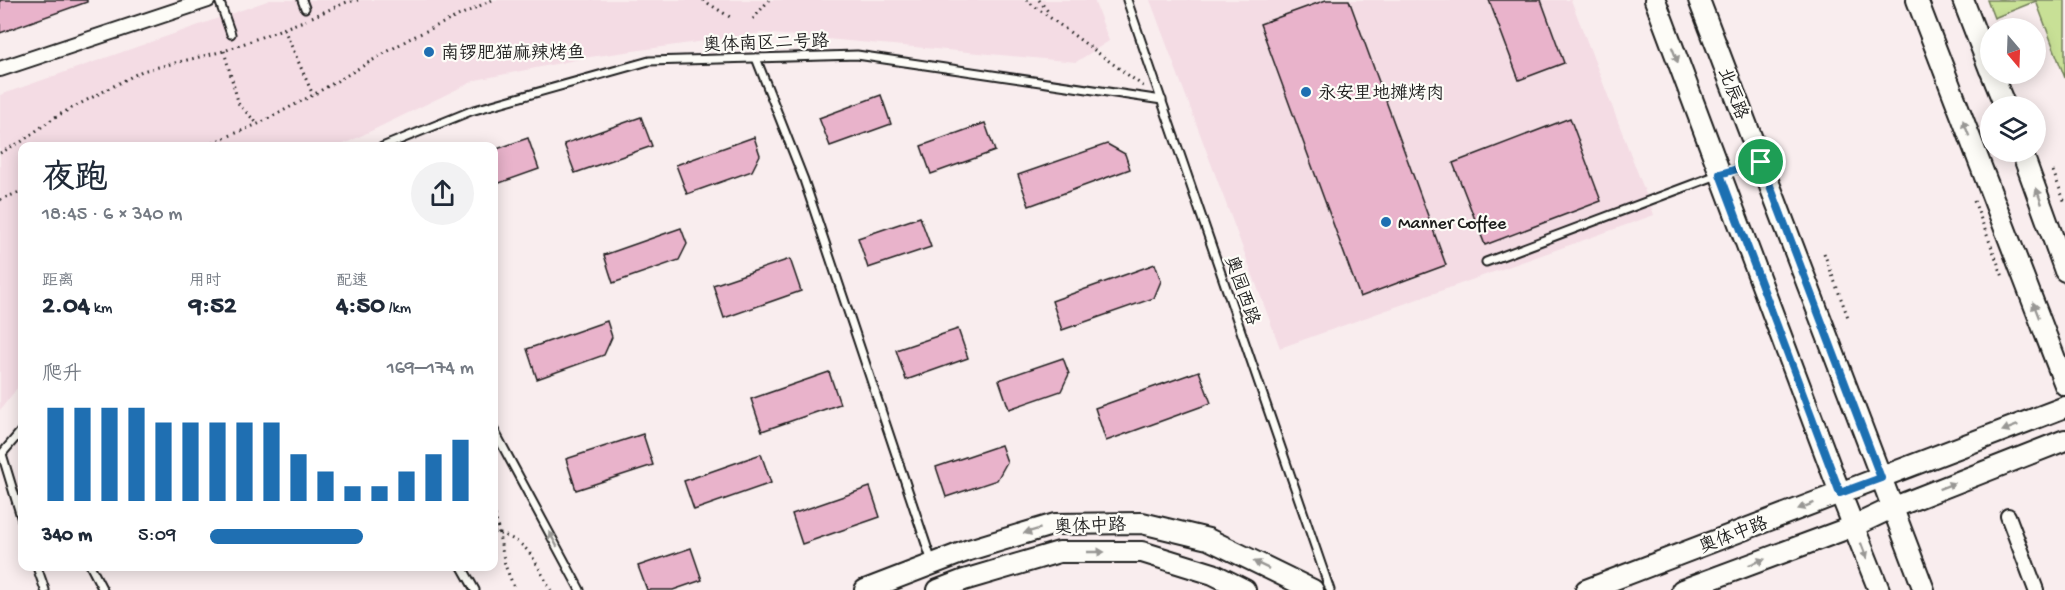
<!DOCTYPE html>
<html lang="zh">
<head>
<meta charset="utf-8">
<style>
  :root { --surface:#fff; --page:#f2f2f3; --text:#1f2937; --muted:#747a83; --accent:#1f6fb2 }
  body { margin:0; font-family:"Gochi Hand","LXGW WenKai TC",sans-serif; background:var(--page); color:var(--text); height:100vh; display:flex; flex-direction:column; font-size:22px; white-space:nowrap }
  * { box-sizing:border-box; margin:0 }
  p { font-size:20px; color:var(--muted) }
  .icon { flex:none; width:33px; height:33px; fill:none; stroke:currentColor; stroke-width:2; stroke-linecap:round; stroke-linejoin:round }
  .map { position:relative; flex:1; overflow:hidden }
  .side { position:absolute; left:18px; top:142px; width:480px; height:429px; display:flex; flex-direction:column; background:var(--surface); border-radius:12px; box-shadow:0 3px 15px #0003 }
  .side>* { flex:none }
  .needle { width:39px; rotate:161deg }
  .tools { position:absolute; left:1980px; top:18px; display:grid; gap:12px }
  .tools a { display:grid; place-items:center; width:66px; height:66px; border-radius:50%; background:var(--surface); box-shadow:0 3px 15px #0003; font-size:30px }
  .pin { position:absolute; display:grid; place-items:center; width:51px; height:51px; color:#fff; margin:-26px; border:3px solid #fff; border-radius:50%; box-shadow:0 2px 6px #0007 }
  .round { display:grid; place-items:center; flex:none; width:63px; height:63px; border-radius:32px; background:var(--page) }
  .overview { display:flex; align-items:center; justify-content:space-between; height:102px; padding:0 24px }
  h1 { font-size:33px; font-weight:800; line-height:45px }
  .metrics { display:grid; grid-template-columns:repeat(3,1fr); gap:9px; height:102px; padding:6px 24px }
  .metrics div { display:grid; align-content:center }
  .metrics b { font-size:26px; font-weight:800 }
  .metrics small { font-size:16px; font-weight:400 }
  .metrics p { font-size:16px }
  .chart { height:168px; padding:12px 24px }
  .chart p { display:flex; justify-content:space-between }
  .chart svg { width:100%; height:108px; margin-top:6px; stroke:var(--accent); stroke-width:6 }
  ul { padding:0 24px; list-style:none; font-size:20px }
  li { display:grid; grid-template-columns:96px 72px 1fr; align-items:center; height:45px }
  li i { height:15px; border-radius:8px; background:var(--accent) }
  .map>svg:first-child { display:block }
  .built { fill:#f4dce4 }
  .green { fill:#c8e096; stroke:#727e59; stroke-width:1.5 }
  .building { fill:#e9b3cb; stroke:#1c1c1c; stroke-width:1.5 }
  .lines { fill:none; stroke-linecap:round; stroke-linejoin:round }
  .lane-casing { stroke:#1c1c1c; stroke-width:11 }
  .street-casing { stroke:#1c1c1c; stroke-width:18 }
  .secondary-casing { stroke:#1c1c1c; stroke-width:24 }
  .path { stroke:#1c1c1c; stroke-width:3; stroke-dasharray:1.5 4.5; stroke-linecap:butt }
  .lane { stroke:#fdfcf7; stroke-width:7 }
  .street { stroke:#fdfcf7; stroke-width:14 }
  .secondary { stroke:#fdfcf7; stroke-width:20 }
  .oneway { fill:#989794 }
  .route-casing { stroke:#fff; stroke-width:12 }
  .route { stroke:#1f6fb2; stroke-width:8 }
  .poi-dot { fill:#1f6fb2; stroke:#fdfcf7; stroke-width:2 }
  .labels { text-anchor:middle; stroke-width:4.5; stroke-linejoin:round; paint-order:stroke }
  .street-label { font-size:18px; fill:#1c1c1c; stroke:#fdfcf7 }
  .poi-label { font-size:18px; fill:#1c1c1c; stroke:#fdfcf7; text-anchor:start }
</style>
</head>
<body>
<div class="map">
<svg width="2065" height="590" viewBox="0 0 2065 590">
  <rect width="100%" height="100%" fill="#f9edee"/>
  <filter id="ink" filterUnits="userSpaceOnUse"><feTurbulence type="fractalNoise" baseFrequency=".0167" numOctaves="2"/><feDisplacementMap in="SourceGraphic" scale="12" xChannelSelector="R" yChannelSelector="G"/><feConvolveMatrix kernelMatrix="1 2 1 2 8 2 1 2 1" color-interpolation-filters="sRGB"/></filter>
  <g filter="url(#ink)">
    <!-- built -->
    <g class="built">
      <path d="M270,0H1094L1109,41L1076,62L762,33L590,57L476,80L338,147H22V382L0,410V95Z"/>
      <path d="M1150,0H1571L1654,215L1280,348Z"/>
    </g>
    <!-- green -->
    <path class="green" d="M1987,0H2065V78L2036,1L1994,18Z"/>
    <!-- building -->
    <g class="building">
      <path d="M0,0H87V2L0,33Z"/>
      <path d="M1326,0H1349L1446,265L1360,297L1260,24Z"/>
      <path d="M1489,0H1541L1564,63L1519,80Z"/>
      <path d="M881,95L891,124L830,146L819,118Z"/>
      <path d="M641,117L652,146L575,173L564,144Z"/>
      <path d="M1570,118L1601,201L1485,245L1453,163Z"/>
      <path d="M985,123L995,151L931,174L921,146Z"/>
      <path d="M754,137L760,155L752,171L687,194L676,165Z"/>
      <path d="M528,138L539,169L494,185V150Z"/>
      <path d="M1107,144L1125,154L1130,169L1029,206L1018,175Z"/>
      <path d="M920,217L931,247L868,268L858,238Z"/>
      <path d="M681,228L687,244L679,260L613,283L604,255Z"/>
      <path d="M790,259L801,291L724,318L713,285Z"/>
      <path d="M1155,264L1161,281L1154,298L1062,330L1052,301Z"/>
      <path d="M607,321L612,337L604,355L537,379L527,349Z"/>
      <path d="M958,329L968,358L906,380L896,350Z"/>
      <path d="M1063,358L1069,374L1061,391L1009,409L999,380Z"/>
      <path d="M1199,371L1211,403L1106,441L1095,408Z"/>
      <path d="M829,372L840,404L762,431L751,399Z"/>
      <path d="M643,434L653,465L576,490L566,459Z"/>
      <path d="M1001,445L1007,462L997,480L946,497L936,467Z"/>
      <path d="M761,454L771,483L694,510L684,481Z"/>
      <path d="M870,487L880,517L802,544L792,514Z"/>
      <path d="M691,548L702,580L673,590H647L638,566Z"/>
    </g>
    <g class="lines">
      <!-- lane casing -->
      <g class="lane-casing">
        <g id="lane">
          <path d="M219,0L231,34"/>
          <path d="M302,0L305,8"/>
          <path d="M1127,0L1330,590"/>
          <path d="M756,58L804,180L932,562"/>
          <path d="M382,147L471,111L649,61L857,55L1162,100"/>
          <path d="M1486,262L1720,174L1758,163"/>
          <path d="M494,430L580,590"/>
          <path d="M2,454L22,520"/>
          <path d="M0,456L22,430"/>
          <path d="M37,567L45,590"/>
          <path d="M91,567L103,590"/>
          <path d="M462,567L475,590"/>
        </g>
      </g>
      <!-- street casing -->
      <g class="street-casing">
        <g id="street">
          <path d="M0,69L208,0"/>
          <path d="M2008,516L2036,590"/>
        </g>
      </g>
      <!-- secondary casing -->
      <g class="secondary-casing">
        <g id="secondary">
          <path d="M1655,0L1834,477L1879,590"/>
          <path d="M1699,0L1924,590"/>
          <path d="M1917,0L2065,385"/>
          <path d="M1963,0L1990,70"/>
          <path d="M1992,74L2005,106"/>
          <path d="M2022,152L2065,271"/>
          <path d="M865,590L969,550L1055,524L1142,523L1208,539L1313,590"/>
          <path d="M938,590L964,580L1059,552H1142L1213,574L1245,590"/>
          <path d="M1586,590L2065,407"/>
          <path d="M1682,590L1854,526L1892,508L2065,440"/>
        </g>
      </g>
      <!-- path -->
      <g class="path">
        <path d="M703,0L733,19"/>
        <path d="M1026,0L1143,86"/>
        <path d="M1039,0L1050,14"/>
        <path d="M312,17L347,2L358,0"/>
        <path d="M753,19L769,0"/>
        <path d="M284,29L313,95"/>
        <path d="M224,51L239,105L258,124"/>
        <path d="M202,147L258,124L313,95L409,39L492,0"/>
        <path d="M0,153L21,142L55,117L142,71L224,51L306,20"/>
        <path d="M2053,171L2065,203"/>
        <path d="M0,200L22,191"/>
        <path d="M1974,201L2003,277"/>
        <path d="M1824,253L1849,320"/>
        <path d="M494,509L505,565L515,590"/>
        <path d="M494,532C532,543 532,558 551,590"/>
      </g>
      <!-- lane -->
      <use href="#lane" class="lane"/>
      <!-- street -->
      <use href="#street" class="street"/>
      <!-- secondary -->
      <use href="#secondary" class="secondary"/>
    </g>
    <!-- one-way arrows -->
    <defs><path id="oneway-solid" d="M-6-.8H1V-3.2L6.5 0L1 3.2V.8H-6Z" transform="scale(1.5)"/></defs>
    <g class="oneway">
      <use href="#oneway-solid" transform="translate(1675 55) rotate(69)"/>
      <use href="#oneway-solid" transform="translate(1966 128) rotate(-111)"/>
      <use href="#oneway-solid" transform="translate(2039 196) rotate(-109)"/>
      <use href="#oneway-solid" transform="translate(2036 310) rotate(-111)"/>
      <use href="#oneway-solid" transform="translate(2010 428) rotate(159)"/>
      <use href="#oneway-solid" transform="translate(1947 486) rotate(-21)"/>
      <use href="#oneway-solid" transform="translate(1806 506) rotate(159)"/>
      <use href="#oneway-solid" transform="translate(1032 531) rotate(163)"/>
      <use href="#oneway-solid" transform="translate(553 539) rotate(-119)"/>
      <use href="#oneway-solid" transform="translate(1864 551) rotate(69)"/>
      <use href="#oneway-solid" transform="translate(1096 552)"/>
      <use href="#oneway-solid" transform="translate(1757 562) rotate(-20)"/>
      <use href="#oneway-solid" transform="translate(1261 565) rotate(-154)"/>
    </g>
  </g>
  <g class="lines" filter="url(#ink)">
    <!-- route casing -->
    <g class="route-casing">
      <path id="route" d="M1761,162L1881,478L1840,493L1720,174Z"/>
    </g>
    <!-- route -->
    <use href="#route" class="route"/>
  </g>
  <!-- markers -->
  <g class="poi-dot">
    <circle cx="429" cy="52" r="6"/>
    <circle cx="1306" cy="92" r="6"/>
    <circle cx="1386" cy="222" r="6"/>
  </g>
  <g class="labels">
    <!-- street labels -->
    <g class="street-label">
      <text transform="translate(766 42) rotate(-2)" y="6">奥体南区二号路</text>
      <text transform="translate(1734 93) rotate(69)" y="6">北辰路</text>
      <text transform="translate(1243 290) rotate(71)" y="6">奥园西路</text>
      <text transform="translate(1090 525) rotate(-2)" y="6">奥体中路</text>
      <text transform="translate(1733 534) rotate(-21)" y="6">奥体中路</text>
    </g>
    <!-- poi labels -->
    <g class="poi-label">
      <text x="441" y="58">南锣肥猫麻辣烤鱼</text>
      <text x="1318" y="98">永安里地摊烤肉</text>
      <text x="1398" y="228">Manner Coffee</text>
    </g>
  </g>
</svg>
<div class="tools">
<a><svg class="needle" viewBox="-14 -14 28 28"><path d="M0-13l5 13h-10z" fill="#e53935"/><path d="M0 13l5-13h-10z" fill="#747a83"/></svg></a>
<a><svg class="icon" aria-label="layers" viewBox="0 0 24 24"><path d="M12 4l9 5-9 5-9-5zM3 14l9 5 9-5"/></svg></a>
</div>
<div class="pin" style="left:1761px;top:162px;background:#1e9e55"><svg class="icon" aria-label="arrive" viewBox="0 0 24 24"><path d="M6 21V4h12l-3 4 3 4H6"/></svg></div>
<section class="side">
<div class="overview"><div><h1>夜跑</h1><p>18:45 · 6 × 340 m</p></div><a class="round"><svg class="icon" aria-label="share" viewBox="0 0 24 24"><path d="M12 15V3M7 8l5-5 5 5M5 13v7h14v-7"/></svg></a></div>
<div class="metrics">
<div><p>距离</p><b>2.04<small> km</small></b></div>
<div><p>用时</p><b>9:52</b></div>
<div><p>配速</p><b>4:50<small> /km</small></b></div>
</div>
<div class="chart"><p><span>爬升</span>169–174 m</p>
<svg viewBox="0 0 160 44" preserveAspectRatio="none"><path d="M5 44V6M15 44V6M25 44V6M35 44V6M45 44V12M55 44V12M65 44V12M75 44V12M85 44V12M95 44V25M105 44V32M115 44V38M125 44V38M135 44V32M145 44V25M155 44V19"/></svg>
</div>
<ul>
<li><b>340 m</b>5:09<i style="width:58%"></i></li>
</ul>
</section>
</div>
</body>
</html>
